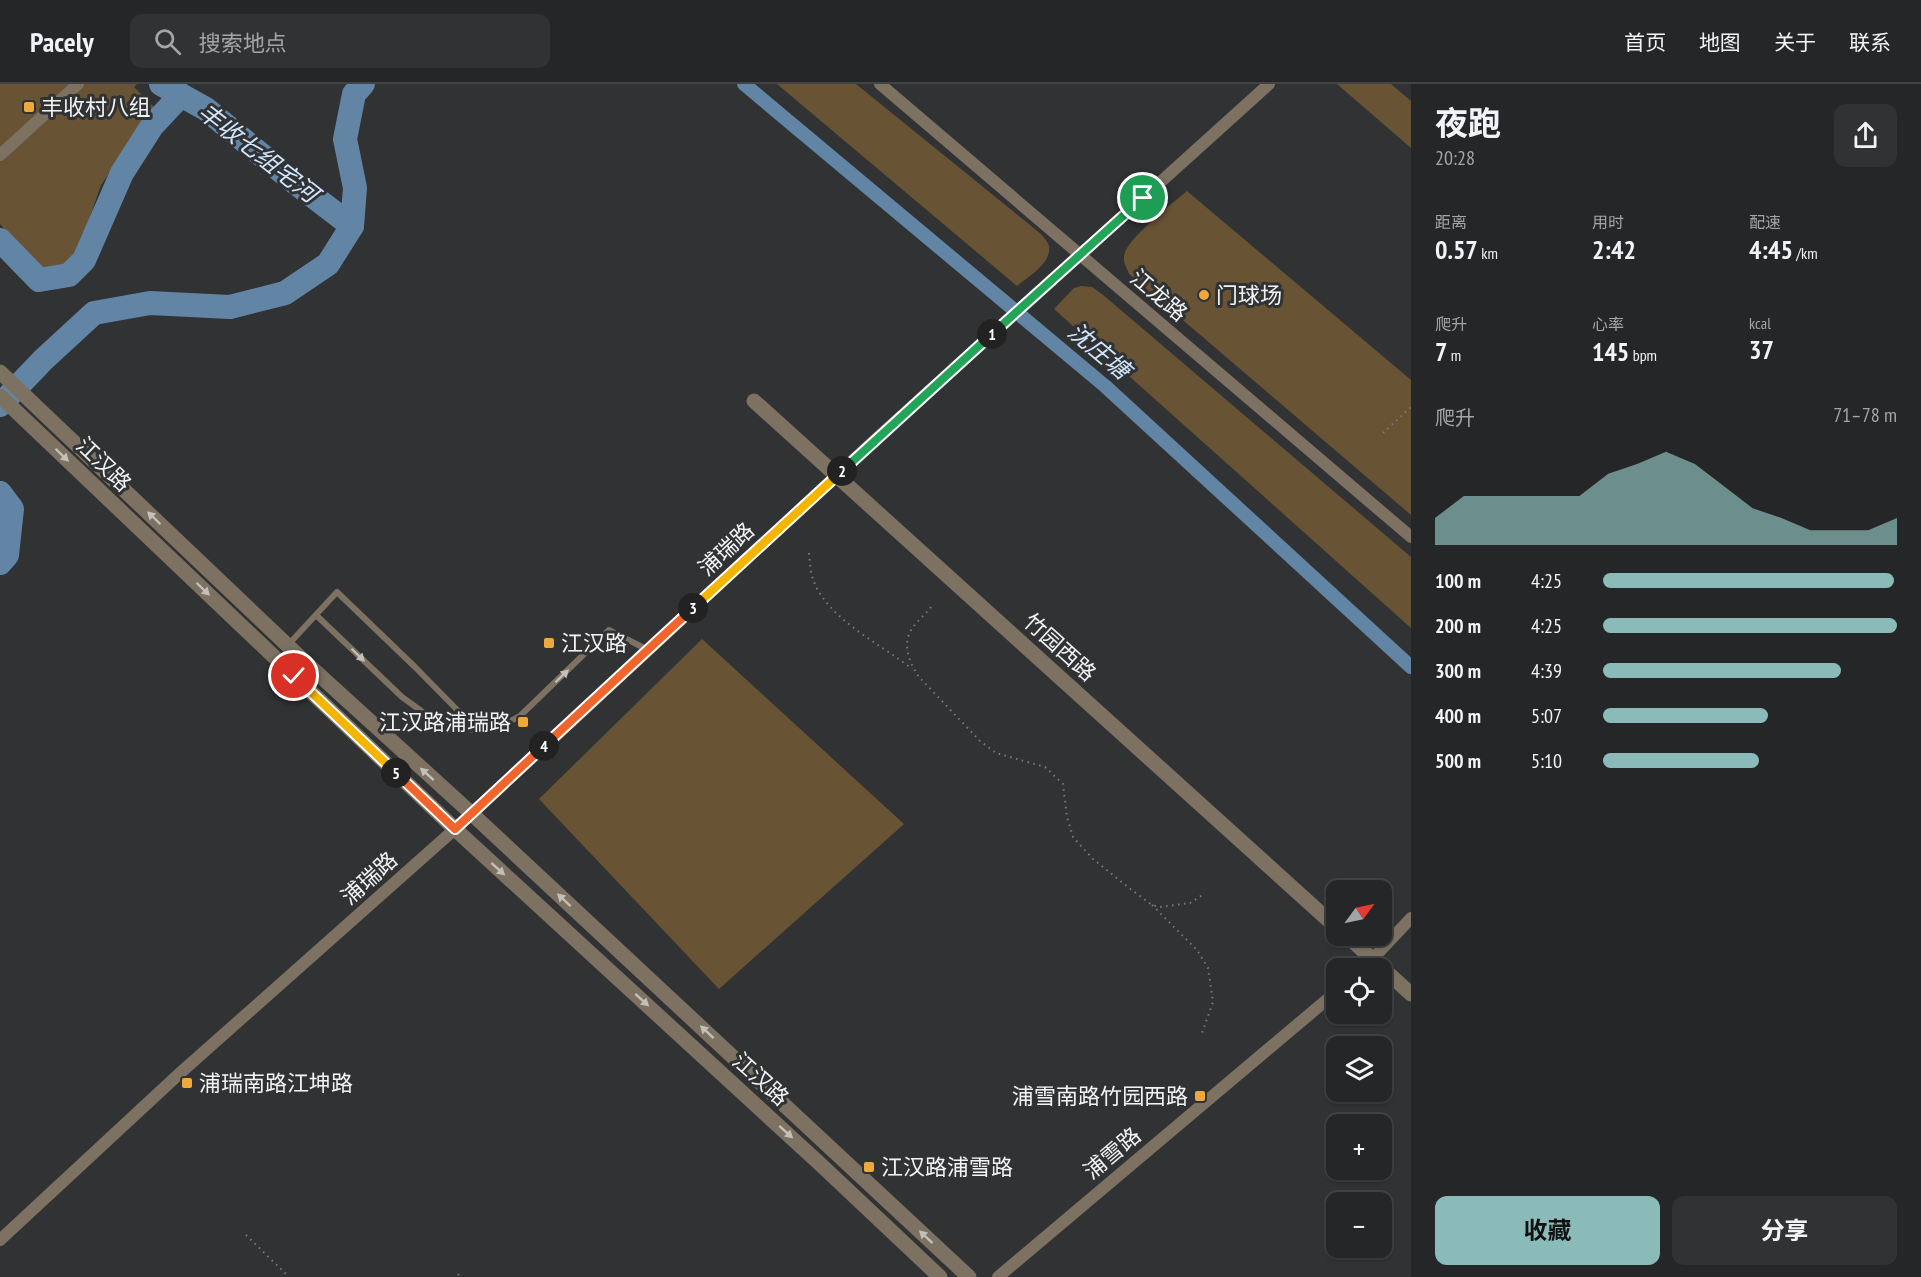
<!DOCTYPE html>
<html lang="zh">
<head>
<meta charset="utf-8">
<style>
  :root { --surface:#242627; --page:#303233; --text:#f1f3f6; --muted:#a3a5a7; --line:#414344; --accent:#8bbbb9 }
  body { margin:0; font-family:"PT Sans Narrow","Noto Sans SC",sans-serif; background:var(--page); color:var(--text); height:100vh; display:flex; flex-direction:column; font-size:22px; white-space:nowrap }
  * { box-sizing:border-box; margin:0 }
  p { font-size:20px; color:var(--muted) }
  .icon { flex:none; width:33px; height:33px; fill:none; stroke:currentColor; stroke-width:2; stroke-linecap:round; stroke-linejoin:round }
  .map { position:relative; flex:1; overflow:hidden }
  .side { display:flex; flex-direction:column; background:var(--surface); width:510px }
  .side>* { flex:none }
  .needle { width:39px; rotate:57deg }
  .fabs { position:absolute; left:1326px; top:796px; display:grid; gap:12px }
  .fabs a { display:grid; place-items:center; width:66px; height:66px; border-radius:12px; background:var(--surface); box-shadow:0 2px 4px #0004,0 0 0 2px var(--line); font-size:30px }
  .pin { position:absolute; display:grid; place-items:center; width:51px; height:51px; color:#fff; margin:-26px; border:3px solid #fff; border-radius:50%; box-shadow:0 2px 6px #0007 }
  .km { position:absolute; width:30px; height:30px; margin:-15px; border-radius:50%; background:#222; color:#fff; font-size:16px; line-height:30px; text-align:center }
  .round { display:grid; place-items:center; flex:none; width:63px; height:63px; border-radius:12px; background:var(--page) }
  .summary { display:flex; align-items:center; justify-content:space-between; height:102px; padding:0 24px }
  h1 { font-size:33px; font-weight:700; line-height:45px }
  .stats { display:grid; grid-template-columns:repeat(3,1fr); gap:9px; height:102px; padding:6px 24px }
  .stats div { display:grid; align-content:center }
  .stats b { font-size:26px; font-weight:700 }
  .stats small { font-size:16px; font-weight:400 }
  .stats p { font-size:16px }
  .chart { height:168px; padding:12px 24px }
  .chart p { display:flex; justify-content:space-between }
  .chart svg { width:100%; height:108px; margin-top:6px; fill:var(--accent); opacity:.7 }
  .primary-button { display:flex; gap:12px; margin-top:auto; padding:12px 24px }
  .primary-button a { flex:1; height:69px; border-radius:12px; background:var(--accent); color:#111; font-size:24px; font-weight:700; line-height:69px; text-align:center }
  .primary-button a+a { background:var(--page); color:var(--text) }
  ul { padding:0 24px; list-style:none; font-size:20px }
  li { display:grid; grid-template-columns:96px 72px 1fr; align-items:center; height:45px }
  li i { height:15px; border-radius:8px; background:var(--accent) }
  header { display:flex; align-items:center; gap:36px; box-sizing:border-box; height:84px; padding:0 30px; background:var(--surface); border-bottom:2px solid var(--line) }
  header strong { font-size:28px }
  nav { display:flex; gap:33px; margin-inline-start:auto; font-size:21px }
  .search { width:420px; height:54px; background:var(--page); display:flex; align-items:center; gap:15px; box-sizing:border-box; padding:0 21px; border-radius:12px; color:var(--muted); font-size:22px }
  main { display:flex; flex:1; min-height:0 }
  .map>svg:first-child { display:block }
  .green { fill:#695335 }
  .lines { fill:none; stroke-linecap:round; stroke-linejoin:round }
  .canal { stroke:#6285a6; stroke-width:14 }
  .river { stroke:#6285a6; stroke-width:24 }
  .path { stroke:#797b7c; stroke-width:2; stroke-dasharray:1.5 4.5; stroke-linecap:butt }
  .service { stroke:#7d7161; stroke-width:6 }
  .minor { stroke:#7d7161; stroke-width:12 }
  .tertiary { stroke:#7d7161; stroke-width:15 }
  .oneway { fill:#c3bfb9 }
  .split-1-casing { stroke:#fff; stroke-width:12 }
  .split-2-casing { stroke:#fff; stroke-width:12 }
  .split-3-casing { stroke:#fff; stroke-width:12 }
  .split-4-casing { stroke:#fff; stroke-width:12 }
  .split-5-casing { stroke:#fff; stroke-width:12 }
  .split-6-casing { stroke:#fff; stroke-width:12 }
  .split-1 { stroke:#22a559; stroke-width:8 }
  .split-2 { stroke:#22a559; stroke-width:8 }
  .split-3 { stroke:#f5b400; stroke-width:8 }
  .split-4 { stroke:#f0652b; stroke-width:8 }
  .split-5 { stroke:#f0652b; stroke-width:8 }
  .split-6 { stroke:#f5b400; stroke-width:8 }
  .poi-dot { fill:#eea83c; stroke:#303234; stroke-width:2 }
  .labels { text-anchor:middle; stroke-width:6; stroke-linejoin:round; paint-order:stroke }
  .poi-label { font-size:22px; fill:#f2f3f4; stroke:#303234; text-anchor:start }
  .street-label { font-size:22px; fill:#f2f3f4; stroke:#303234 }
  .water-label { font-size:24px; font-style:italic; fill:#d1e6fc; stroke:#303234 }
</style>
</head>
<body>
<header>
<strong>Pacely</strong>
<div class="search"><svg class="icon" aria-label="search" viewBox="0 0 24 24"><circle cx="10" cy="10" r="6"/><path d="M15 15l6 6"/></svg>搜索地点</div>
<nav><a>首页</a><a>地图</a><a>关于</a><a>联系</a></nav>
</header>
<main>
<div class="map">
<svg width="1411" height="1193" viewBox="0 0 1411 1193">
  <rect width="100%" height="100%" fill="#303234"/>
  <!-- green -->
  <g class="green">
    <path d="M0,0H137L134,3L155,24L101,101L74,179L49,187L29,174L0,140Z"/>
    <path d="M777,0H856L1041,150C1044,154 1048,158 1049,162C1052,179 1028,193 1017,202Z"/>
    <path d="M1337,0H1391L1411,17V64Z"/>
    <path d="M1187,107L1411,296V431L1129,190C1127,184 1123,178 1124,172C1126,155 1173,119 1187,107Z"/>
    <path d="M1081,202L1092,203L1102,210L1411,473V544L1054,225L1074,204Z"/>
    <path d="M702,555L904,740L719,905L539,715Z"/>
  </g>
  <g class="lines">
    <!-- canal -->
    <path class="canal" d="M744,0L1105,302L1411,583"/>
    <!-- river -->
    <g class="river">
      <path d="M161,0L206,25L293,97L352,142"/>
      <path d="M0,156L39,196L69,191L84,176L122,89L152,42L181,11"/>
      <path d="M0,321L43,276L94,229L150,219L230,223L285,209L328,180L352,142L355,104L345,55L354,10L363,0"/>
      <path d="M0,409L12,425L7,471L0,479"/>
    </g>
    <!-- path -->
    <g class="path">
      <path d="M1383,349L1411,323"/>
      <path d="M809,469C810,477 810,485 812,492C824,534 880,559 912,585"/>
      <path d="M931,523C925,531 916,538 911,546C902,561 910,580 919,593L980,657L996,669L1045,683L1063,700L1067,733L1073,753L1092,774L1129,804L1152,821L1160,823L1190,819L1204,810"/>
      <path d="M1152,821L1197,866L1208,884L1213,918L1202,949"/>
      <path d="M246,1151L289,1193"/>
      <path d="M458,1190L460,1193"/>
    </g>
    <!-- service -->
    <g class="service">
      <path d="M316,531L402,613L431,634L456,645L494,646L520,632L609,546L648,566"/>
      <path d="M288,561L337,508L415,583L477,646"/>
    </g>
    <!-- minor -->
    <g class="minor">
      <path d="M880,0L1411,453"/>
      <path d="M0,71L78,0"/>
      <path d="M1363,885L1411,834"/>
      <path d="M0,1156L179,990L455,745L875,356L1269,0"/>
      <path d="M998,1193L1336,908"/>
    </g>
    <!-- tertiary -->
    <g class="tertiary">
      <path d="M0,288L305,578L471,729L969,1193"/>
      <path d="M0,312L455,745L819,1079L940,1193"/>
      <path d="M754,317L1336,843"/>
      <path d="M1347,852L1411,910"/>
    </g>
  </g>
  <!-- one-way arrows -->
  <defs><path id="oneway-solid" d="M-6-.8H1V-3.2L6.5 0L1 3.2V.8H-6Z" transform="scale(1.5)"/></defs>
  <g class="oneway">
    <use href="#oneway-solid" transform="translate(62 371) rotate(44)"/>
    <use href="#oneway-solid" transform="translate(154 434) rotate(-136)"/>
    <use href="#oneway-solid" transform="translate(203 505) rotate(44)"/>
    <use href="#oneway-solid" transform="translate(358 571) rotate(44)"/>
    <use href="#oneway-solid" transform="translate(562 592) rotate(-44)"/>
    <use href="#oneway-solid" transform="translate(427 690) rotate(-138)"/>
    <use href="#oneway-solid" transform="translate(498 785) rotate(42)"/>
    <use href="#oneway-solid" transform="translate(564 816) rotate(-137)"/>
    <use href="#oneway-solid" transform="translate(642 916) rotate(42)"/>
    <use href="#oneway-solid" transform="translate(707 948) rotate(-137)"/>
    <use href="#oneway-solid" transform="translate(786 1048) rotate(42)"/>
    <use href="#oneway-solid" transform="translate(926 1153) rotate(-137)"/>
  </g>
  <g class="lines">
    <!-- split-1 casing -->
    <g class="split-1-casing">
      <path id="split-1" d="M992,250L1143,114"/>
    </g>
    <!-- split-2 casing -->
    <g class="split-2-casing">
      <path id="split-2" d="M842,387L992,250"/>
    </g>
    <!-- split-3 casing -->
    <g class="split-3-casing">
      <path id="split-3" d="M693,524L842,387"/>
    </g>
    <!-- split-4 casing -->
    <g class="split-4-casing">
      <path id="split-4" d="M544,662L693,524"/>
    </g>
    <!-- split-5 casing -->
    <g class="split-5-casing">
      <path id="split-5" d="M396,689L455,745L544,662"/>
    </g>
    <!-- split-6 casing -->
    <g class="split-6-casing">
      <path id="split-6" d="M294,592L396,689"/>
    </g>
    <!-- split-1 -->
    <use href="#split-1" class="split-1"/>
    <!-- split-2 -->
    <use href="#split-2" class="split-2"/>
    <!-- split-3 -->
    <use href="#split-3" class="split-3"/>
    <!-- split-4 -->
    <use href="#split-4" class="split-4"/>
    <!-- split-5 -->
    <use href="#split-5" class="split-5"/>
    <!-- split-6 -->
    <use href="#split-6" class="split-6"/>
  </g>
  <!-- markers -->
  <g class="poi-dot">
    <rect x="23" y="17" width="12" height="12" rx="3"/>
    <circle cx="1204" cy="211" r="6"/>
    <rect x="543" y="553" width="12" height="12" rx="3"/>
    <rect x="517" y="632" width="12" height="12" rx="3"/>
    <rect x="181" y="993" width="12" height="12" rx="3"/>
    <rect x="1194" y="1006" width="12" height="12" rx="3"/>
    <rect x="863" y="1077" width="12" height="12" rx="3"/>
  </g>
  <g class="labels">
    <!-- poi labels -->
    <g class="poi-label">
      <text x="41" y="31">丰收村八组</text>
      <text x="1216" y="219">门球场</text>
      <text x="561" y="567">江汉路</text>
      <text x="511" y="646" text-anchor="end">江汉路浦瑞路</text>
      <text x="199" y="1007">浦瑞南路江坤路</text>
      <text x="1188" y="1020" text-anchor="end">浦雪南路竹园西路</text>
      <text x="881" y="1091">江汉路浦雪路</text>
    </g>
    <!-- street labels -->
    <g class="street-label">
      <text transform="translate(1159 211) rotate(40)" y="8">江龙路</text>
      <text transform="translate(104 380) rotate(44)" y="8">江汉路</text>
      <text transform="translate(726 465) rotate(-43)" y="8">浦瑞路</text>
      <text transform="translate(1060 563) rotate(42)" y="8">竹园西路</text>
      <text transform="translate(369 794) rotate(-42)" y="8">浦瑞路</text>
      <text transform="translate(761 995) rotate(42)" y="8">江汉路</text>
      <text transform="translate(1112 1069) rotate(-40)" y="8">浦雪路</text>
    </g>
    <!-- water labels -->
    <g class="water-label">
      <text transform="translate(258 69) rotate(38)" y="8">丰收七组宅河</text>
      <text transform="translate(1099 267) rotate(40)" y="8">沈庄塘</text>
    </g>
  </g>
</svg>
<div class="fabs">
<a><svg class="needle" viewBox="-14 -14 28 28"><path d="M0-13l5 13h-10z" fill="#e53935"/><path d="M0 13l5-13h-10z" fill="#a3a5a7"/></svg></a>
<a><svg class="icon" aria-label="locate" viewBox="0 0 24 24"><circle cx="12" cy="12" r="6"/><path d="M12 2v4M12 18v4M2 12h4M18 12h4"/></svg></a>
<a><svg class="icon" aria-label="layers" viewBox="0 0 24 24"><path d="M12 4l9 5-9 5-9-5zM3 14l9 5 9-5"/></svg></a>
<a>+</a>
<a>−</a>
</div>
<div class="pin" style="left:1143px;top:114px;background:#1e9e55"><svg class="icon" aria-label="arrive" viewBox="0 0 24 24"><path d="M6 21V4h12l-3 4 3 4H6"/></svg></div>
<div class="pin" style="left:294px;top:592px;background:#d93025"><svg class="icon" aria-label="check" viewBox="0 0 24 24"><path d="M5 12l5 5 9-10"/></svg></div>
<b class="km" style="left:992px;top:250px">1</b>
<b class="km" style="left:842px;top:387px">2</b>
<b class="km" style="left:693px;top:524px">3</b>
<b class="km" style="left:544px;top:662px">4</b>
<b class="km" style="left:396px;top:689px">5</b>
</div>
<section class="side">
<div class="summary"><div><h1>夜跑</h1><p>20:28</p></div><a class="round"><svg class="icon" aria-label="share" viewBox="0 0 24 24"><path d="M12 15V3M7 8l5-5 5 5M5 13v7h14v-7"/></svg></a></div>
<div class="stats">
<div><p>距离</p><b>0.57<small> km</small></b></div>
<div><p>用时</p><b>2:42</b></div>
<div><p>配速</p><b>4:45<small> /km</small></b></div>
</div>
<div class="stats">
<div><p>爬升</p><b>7<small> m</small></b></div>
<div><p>心率</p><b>145<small> bpm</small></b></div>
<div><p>kcal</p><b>37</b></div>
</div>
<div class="chart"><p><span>爬升</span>71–78 m</p>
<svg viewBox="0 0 160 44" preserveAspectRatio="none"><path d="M0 44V33L10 24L20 24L30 24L40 24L50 24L60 15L70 11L80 6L90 11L100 20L110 29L120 33L130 38L140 38L150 38L160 33V44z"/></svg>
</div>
<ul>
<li><b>100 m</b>4:25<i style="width:99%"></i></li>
<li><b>200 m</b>4:25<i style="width:100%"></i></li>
<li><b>300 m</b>4:39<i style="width:81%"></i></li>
<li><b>400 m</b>5:07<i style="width:56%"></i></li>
<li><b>500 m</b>5:10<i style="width:53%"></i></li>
</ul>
<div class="primary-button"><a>收藏</a><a>分享</a></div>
</section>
</main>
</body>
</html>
